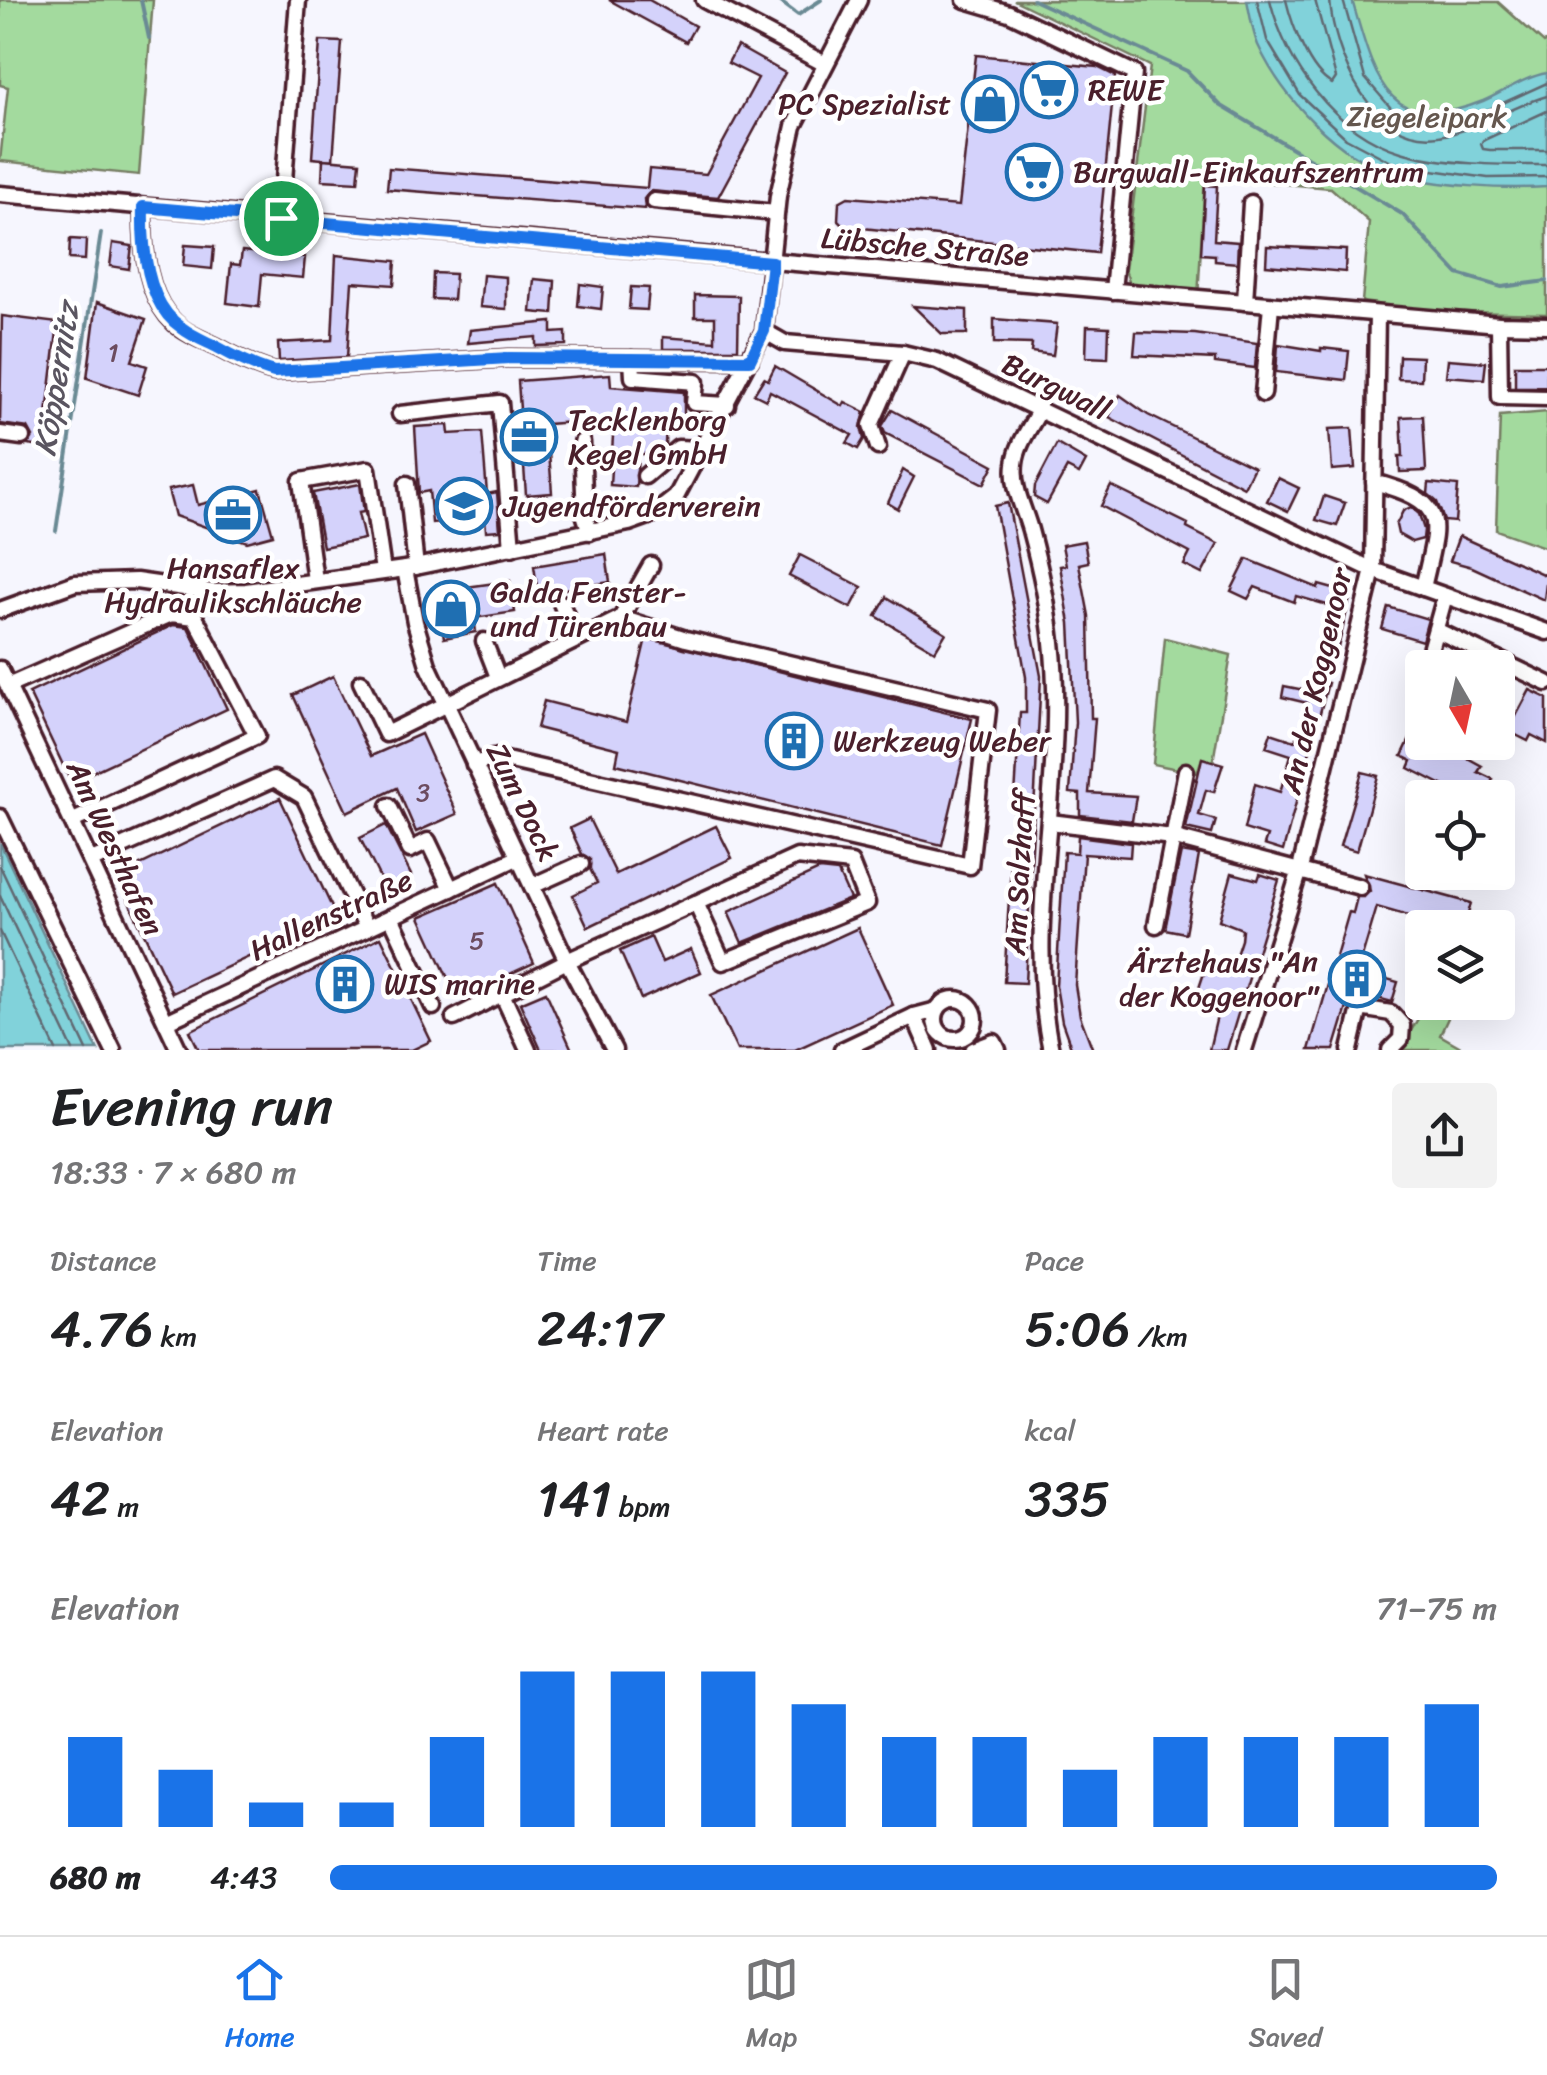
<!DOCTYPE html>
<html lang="en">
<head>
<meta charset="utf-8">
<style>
  :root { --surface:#fff; --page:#f2f2f2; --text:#202124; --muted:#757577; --line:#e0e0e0; --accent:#1a73e8 }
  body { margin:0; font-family:Sriracha,sans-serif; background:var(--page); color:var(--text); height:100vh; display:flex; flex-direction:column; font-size:38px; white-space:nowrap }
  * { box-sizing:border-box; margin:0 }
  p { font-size:32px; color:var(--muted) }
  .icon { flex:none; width:55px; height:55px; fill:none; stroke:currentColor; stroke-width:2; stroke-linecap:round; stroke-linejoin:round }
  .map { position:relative; height:1050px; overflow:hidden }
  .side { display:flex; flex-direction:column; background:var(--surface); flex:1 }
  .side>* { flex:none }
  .needle { width:65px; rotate:171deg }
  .controls { position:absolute; left:1405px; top:650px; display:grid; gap:20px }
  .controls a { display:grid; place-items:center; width:110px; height:110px; border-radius:10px; background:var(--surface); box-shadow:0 10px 40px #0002; font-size:50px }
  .pin { position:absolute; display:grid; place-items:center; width:85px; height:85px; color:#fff; margin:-42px; border:5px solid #fff; border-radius:50%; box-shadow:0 2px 10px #0007 }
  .round { display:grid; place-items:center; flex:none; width:105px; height:105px; border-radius:10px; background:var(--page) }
  .headline { display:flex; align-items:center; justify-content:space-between; height:170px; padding:0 50px }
  h1 { font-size:55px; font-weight:600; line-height:75px }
  .metrics { display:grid; grid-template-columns:repeat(3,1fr); gap:15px; height:170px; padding:10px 50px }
  .metrics div { display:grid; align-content:center }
  .metrics b { font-size:50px; font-weight:600 }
  .metrics small { font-size:28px; font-weight:400 }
  .metrics p { font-size:28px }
  .chart { height:280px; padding:20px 50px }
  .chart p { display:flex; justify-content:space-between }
  .chart svg { width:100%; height:180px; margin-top:10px; stroke:var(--accent); stroke-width:6 }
  ul { padding:0 50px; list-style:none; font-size:32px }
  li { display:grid; grid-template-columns:160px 120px 1fr; align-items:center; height:75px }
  li i { height:25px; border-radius:12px; background:var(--accent) }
  .tab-bar { display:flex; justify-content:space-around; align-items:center; height:140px; border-top:2px solid var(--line); background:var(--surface); font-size:28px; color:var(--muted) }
  .tab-bar a { display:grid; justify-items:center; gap:5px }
  .tab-bar .selected { color:var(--accent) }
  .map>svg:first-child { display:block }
  .green { fill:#a3da9e; stroke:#767c64; stroke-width:2.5 }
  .water { fill:#81d2da; stroke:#6b8a94; stroke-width:2.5 }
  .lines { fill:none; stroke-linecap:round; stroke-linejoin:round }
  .shore { stroke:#606771; stroke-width:2.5 }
  .stream { stroke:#6b8a94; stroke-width:4 }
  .building { fill:#d4d2fb; stroke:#4a1f2b; stroke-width:2.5 }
  .minor-casing { stroke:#4a1f2b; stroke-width:21 }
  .minor { stroke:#fff; stroke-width:14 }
  .route-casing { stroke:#fff; stroke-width:20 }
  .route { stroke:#1a73e8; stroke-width:12 }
  .labels { text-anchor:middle; stroke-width:9; stroke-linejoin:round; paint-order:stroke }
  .number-label { font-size:25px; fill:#6c4c5f }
  .poi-label { font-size:30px; fill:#4a1f2b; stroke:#fff; text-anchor:start }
  .park-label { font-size:30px; fill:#65574e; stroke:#fff }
  .street-label { font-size:30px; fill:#4a1f2b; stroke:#fff }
  .water-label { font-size:32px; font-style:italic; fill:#5a5560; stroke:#fff }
</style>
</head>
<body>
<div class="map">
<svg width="1547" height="1050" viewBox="0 0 1547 1050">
  <rect width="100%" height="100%" fill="#f6f6fe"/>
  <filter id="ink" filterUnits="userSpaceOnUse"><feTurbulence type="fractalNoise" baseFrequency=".01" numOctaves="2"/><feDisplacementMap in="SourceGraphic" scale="20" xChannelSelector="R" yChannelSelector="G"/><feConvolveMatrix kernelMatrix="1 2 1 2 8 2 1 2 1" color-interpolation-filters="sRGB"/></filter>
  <g filter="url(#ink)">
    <!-- green -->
    <g class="green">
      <path d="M0,0H153L139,175L0,161L8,87L0,85Z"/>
      <path d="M1014,0L1498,2L1544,43L1547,41V314L1428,311L1362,302L1369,222L1331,188L1205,177L1198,298L1133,293L1125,270L1150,66Z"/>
      <path d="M1547,412V548L1496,530L1500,416Z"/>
      <path d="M1165,638L1231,655L1213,762L1202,758L1197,773L1153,764Z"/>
      <path d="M1427,1003H1455L1440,1035L1466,1050H1400Z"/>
    </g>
    <!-- water -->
    <g class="water">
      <path d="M1247,0H1352C1374,75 1386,140 1483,101C1504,92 1524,77 1547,73V187C1504,190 1436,186 1394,174C1338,158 1282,97 1258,45C1252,31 1250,14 1247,0Z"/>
      <path d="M0,843L98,1050H0Z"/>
    </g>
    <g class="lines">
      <!-- shore -->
      <g class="shore">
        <path d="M1257,0L1267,40L1300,95L1346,138L1397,165L1488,178L1547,177"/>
        <path d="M1270,0C1286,64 1334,132 1401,152C1443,165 1503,165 1547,165"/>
        <path d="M1286,0C1292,25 1309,72 1332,84L1336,78L1315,0"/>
        <path d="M1330,0C1333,53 1372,146 1439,136C1482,129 1509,107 1547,96"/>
        <path d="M1343,0L1365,78L1397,115L1436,124L1483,112L1547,83"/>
        <path d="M1547,111L1484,140L1481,144L1483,149L1490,150H1547"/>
        <path d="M0,866L87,1050"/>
        <path d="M0,896L73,1050"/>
        <path d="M0,931L56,1050"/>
      </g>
      <!-- stream -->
      <g class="stream">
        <path d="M141,0L149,38"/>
        <path d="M778,0L798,15L821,0"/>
        <path d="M1033,0L1187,71L1220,105L1402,214L1458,274L1502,287L1547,281"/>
        <path d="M56,531L101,233"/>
      </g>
    </g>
    <!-- building -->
    <g class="building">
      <path d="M609,0H649L695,26L686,42Z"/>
      <path d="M320,41L342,42L333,160L312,158Z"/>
      <path d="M737,46L785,73L718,197L651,191L644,199L645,209L387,189L389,168L647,188L649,169L706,174L758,78L728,63Z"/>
      <path d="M976,55L1097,67L1115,76L1097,253L844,226L838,220L839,202L848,197L959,206Z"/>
      <path d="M323,159L360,162L358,182L322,180Z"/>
      <path d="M1205,185L1217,186L1214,240L1238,242L1237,263L1215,261V255L1201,254Z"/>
      <path d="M70,239L86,240L85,260L69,259Z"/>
      <path d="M113,243L132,246L129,269L110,266Z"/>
      <path d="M185,245L214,247L212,269L183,266Z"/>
      <path d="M1267,246L1346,250L1345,272L1266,265Z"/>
      <path d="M242,251L305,257L303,278L262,274L259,307L227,303L231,264L240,265Z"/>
      <path d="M336,255L396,261L394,285L352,282L347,357L279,361L278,343L332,340Z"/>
      <path d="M433,273L455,274L453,300L432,299Z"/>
      <path d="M483,275L506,277V309L480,307Z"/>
      <path d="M534,279L555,281L553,314L531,312Z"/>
      <path d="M580,284L603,287L601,309L578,306Z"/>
      <path d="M631,287L649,288L647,310L629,309Z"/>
      <path d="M695,295L739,296L738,349H663V337L715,341V317H695Z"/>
      <path d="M97,302L146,319L132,361L147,366L138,395L87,378Z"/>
      <path d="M913,306L967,310V334H942Z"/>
      <path d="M2,316L58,323L43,447L28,445L33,437L28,428L0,424Z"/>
      <path d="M994,319L1057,324L1053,355L1031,352L1032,344L994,343Z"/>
      <path d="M552,322V333L566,332V345L536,346V337L468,343L470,330Z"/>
      <path d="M1087,326L1109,327L1108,358L1086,357Z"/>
      <path d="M1136,332L1195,334L1257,343L1255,368L1215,363V359L1134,355Z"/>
      <path d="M1278,344L1321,351V348L1349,351L1346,380L1276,372Z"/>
      <path d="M1399,356L1422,357L1421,380L1398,379Z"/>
      <path d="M1448,359L1486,362L1484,379L1446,376Z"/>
      <rect x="1515" y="365" width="32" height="22"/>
      <path d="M775,366L843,406L845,402L865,412L861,427L864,439L858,449L847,443L852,435L770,391L766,400L754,394L764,378L768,380Z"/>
      <path d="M610,374L611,386L684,392V422L666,421L665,445L654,454H638L636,487L610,485L614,419L547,424L552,493L526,495L518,381Z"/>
      <path d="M1120,395L1148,415L1254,467L1244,487L1109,417Z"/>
      <path d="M892,410L994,465L984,484L885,433L882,426Z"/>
      <path d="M1423,416L1426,471L1400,472L1399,456H1403L1401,417Z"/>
      <path d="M448,425L449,434L482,432L487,494L497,492L500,530L486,531L485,518L432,523L429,491L419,493L415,427Z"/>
      <path d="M1352,428L1355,468L1332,470L1329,429Z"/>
      <path d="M1057,444L1086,461L1079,474L1067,468L1047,504L1034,497L1035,486Z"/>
      <path d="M903,470L914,477L898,509L888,503Z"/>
      <path d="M1278,478L1299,488L1288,511L1267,501Z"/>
      <path d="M1429,483L1458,486L1455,522L1444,521L1437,502L1428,494Z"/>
      <path d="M360,484L364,512L358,513L364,539L323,547L313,493Z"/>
      <path d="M193,485L198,505L260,489L273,535L247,542L175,516L168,490Z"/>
      <path d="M1111,486L1188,524L1187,528L1218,544L1202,574L1184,565L1190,553L1101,506Z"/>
      <path d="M1324,496L1345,503L1337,526L1316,520Z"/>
      <path d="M1008,503L1041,676L1025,983L1004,982L1020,713H1026V677L995,506Z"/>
      <path d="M1411,507L1419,514L1424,530L1423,539L1412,542L1398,534L1396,525L1403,511Z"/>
      <path d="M1459,536L1547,576L1544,600L1472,567L1450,561Z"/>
      <path d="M1084,541L1088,562L1079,564L1089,616L1091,718H1095L1089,793L1136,796L1132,821L1080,815V794L1070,793L1075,722L1070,623L1060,566L1066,565L1062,545Z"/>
      <path d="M606,554L610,582L538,593L534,566Z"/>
      <path d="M800,555L862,587L851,608L789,576Z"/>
      <path d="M1247,559L1318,588L1319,585L1351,594L1335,660L1319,656L1331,606L1296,596L1294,602L1255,587L1248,599L1231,591Z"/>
      <path d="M510,581L515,612L474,618L476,632L444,638L437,591Z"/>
      <path d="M887,597L946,633L935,651L876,616Z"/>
      <path d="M1388,607L1428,619L1422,641L1382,629Z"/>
      <path d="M173,625L188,627L227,709L71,782L29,693Z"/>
      <path d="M646,638L972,719L942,845L616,764L619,749L537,728L544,701L626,722Z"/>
      <path d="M333,676L371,756L421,734L457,814L416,832L397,788L347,812L293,695Z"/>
      <path d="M1312,679L1328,683L1283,851L1264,845L1267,836L1244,829L1255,784L1280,792L1291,755L1266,747L1271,733L1295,741L1301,731L1307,703L1282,697L1284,686L1309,691Z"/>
      <path d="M1530,690L1547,698V743L1531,735L1528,741L1508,731Z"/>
      <path d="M1411,737L1446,747L1448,742H1471L1464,756L1482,766L1478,772L1493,779L1484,798L1474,793L1468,798L1409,768L1412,761L1402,756Z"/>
      <path d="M1202,758L1223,764L1214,792L1206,790L1199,815L1216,820L1212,834L1186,828Z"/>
      <path d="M1362,772L1378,776L1357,851L1340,846Z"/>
      <path d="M280,798L336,916L172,993L117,876Z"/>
      <path d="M589,819L616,874L716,826L732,858L588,927L573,895L597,883L590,869V859L582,854L570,828Z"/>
      <path d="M386,825L411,875L385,888L360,838Z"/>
      <path d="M1078,836L1131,843L1130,857L1084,854L1075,985L1080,1016L1093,1050H1072L1062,1022L1056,986L1064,852L1077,853Z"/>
      <path d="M1181,852L1199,855L1185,933L1165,929Z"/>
      <path d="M819,870L838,872L850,899L742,943L728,912Z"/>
      <path d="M1232,873L1258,880L1260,874L1279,880L1227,1050H1209L1218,1012L1194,1003L1208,961L1231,970L1241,940L1242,929L1219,920Z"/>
      <path d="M1364,874L1471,903L1464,928H1450L1377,907L1358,971L1398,982L1392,1002L1352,991L1334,1050H1309L1349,912L1353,913L1357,897H1364L1370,891Z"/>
      <path d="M498,883L534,963L457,998L420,917Z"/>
      <path d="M1422,927V960L1411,958L1406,948L1408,937Z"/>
      <path d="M858,928L893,1005L795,1050H737L711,995Z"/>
      <path d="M381,937L431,1041L412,1050H199L190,1031Z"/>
      <path d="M651,937L662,962L691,949L701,972L641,999L620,951Z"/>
      <path d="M546,992L572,1050H541L520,1003Z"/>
    </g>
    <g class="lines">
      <!-- minor casing -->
      <g class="minor-casing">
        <g id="minor">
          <path d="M704,0L825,64"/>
          <path d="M965,0L1009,13L1134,73L1113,291"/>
          <path d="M0,194L1499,324L1547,325"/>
          <path d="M654,201L776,213"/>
          <path d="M143,207C142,247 146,304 182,329C192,336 205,341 217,347C235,357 253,366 274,372L509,358L750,360"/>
          <path d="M281,219L298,0"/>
          <path d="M1245,302L1251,203"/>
          <path d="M1499,324L1500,397L1547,398"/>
          <path d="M764,331L785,343L903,353L937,361L1373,570L1547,632"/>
          <path d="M632,359L633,377L696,382L694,403L727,405"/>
          <path d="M1263,394L1271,305"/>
          <path d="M1040,409C1031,427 1017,444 1015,464C1012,487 1024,508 1030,530C1040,567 1048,604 1052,642C1067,774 1023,921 1051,1050"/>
          <path d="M400,414L500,403L512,548"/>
          <path d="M0,434L22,437"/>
          <path d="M582,442L585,517L590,532"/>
          <path d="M878,447L871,425L903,353"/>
          <path d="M645,476L678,448L702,449"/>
          <path d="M1374,482C1451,503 1438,520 1423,588"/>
          <path d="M407,484L416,567"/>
          <path d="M405,569L415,622L428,665L567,961L614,1050"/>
          <path d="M315,580L301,481L368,469L383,571"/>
          <path d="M561,603L576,640"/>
          <path d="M0,610L75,583L136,581L212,592L246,591L405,569L629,523L654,514L676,497L764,331L778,196L794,126L859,0"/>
          <path d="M1436,630L1547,683"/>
          <path d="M484,641L498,677"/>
          <path d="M1425,668L1445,596"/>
          <path d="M0,669L179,1050"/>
          <path d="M361,682L386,734L621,618L651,565"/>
          <path d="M8,686L171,614L195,617L257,736L73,821"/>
          <path d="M474,765L493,757L970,866L988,710L686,639L621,618"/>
          <path d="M389,806L410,850L428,841L451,889"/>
          <path d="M0,817L113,1050"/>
          <path d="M1050,822L1172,837L1360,887"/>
          <path d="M797,857L851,863L867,903L723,962L696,903Z"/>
          <path d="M92,860L274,779L304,797L367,928"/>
          <path d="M532,886L581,864"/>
          <path d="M391,917L433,1007"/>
          <path d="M1156,925L1186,771"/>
          <path d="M502,994L528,1050"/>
          <circle cx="955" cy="1019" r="20"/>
          <path d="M914,1016L929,1050"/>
          <path d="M454,1018L567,961L696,903"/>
          <path d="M166,1022L519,857"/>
          <path d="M842,1050L914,1016L937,1010"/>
          <path d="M973,1050L994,1042L998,1050"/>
          <path d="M1244,1050L1299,873L1373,570L1377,314"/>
          <path d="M1350,1050L1360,1008L1391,1013L1402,1025L1401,1039L1390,1050"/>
        </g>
      </g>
      <!-- minor -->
      <use href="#minor" class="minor"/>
    </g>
  </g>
  <g class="lines" filter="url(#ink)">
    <!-- route casing -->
    <g class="route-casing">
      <path id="route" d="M143,207L772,262L764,331L750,360L509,358L274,372C253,366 235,357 217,347C205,341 192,336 182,328C146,304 142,247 143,207Z"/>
    </g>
    <!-- route -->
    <use href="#route" class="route"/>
  </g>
  <!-- icons -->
  <defs>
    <g id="supermarket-ring" transform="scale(2.875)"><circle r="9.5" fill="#fff" stroke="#1f6fb2" stroke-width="1.5"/><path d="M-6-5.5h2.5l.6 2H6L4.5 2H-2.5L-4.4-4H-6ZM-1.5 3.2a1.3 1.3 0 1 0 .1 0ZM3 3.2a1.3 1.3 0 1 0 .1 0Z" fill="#1f6fb2"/></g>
    <g id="shop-ring" transform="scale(2.875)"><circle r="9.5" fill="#fff" stroke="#1f6fb2" stroke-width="1.5"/><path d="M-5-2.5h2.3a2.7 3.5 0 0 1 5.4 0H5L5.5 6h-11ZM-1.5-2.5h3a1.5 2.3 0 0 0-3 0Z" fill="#1f6fb2"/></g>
    <g id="office-ring" transform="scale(2.875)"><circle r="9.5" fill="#fff" stroke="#1f6fb2" stroke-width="1.5"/><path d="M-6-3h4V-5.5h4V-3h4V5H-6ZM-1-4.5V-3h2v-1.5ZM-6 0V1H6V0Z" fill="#1f6fb2"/></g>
    <g id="university-ring" transform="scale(2.875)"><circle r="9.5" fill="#fff" stroke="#1f6fb2" stroke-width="1.5"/><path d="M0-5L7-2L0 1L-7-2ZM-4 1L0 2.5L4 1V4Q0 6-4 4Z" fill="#1f6fb2"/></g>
    <g id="building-ring" transform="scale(2.875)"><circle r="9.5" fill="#fff" stroke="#1f6fb2" stroke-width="1.5"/><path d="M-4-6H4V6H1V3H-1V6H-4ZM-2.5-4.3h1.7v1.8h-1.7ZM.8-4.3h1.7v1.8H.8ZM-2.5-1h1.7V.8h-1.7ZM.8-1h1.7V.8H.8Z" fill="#1f6fb2"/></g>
  </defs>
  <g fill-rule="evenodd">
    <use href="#supermarket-ring" x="1049" y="90"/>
    <use href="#shop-ring" x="990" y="104"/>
    <use href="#supermarket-ring" x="1034" y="172"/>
    <use href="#office-ring" x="529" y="437"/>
    <use href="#university-ring" x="464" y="506"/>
    <use href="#office-ring" x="233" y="515"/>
    <use href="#shop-ring" x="451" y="609"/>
    <use href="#building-ring" x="794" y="741"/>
    <use href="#building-ring" x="1357" y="979"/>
    <use href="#building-ring" x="345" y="984"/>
  </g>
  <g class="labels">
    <!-- number labels -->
    <g class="number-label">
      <text x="113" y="361">1</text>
      <text x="423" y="801">3</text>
      <text x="477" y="949">5</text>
    </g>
    <!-- poi labels -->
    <g class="poi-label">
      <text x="1088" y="100">REWE</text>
      <text x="951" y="114" text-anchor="end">PC Spezialist</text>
      <text x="1073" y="182">Burgwall-Einkaufszentrum</text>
      <text x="568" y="430">Tecklenborg<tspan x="568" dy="34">Kegel GmbH</tspan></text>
      <text x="503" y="516">Jugendförderverein</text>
      <text x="233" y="578" text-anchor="middle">Hansaflex<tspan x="233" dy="34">Hydraulikschläuche</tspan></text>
      <text x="490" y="602">Galda Fenster-<tspan x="490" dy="34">und Türenbau</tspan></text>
      <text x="833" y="751">Werkzeug Weber</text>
      <text x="1318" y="972" text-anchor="end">Ärztehaus "An<tspan x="1318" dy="34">der Koggenoor"</tspan></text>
      <text x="384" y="994">WIS marine</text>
    </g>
    <!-- park labels -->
    <g class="park-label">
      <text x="1427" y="127">Ziegeleipark</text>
    </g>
    <!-- street labels -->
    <g class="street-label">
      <text transform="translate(925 247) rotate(5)" y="10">Lübsche Straße</text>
      <text transform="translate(1056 387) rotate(26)" y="10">Burgwall</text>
      <text transform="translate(1316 681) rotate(-77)" y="10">An der Koggenoor</text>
      <text transform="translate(523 802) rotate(64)" y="10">Zum Dock</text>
      <text transform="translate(115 848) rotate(65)" y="10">Am Westhafen</text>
      <text transform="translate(1019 873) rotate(-87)" y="10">Am Salzhaff</text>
      <text transform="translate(331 915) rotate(-25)" y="10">Hallenstraße</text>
    </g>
    <!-- water labels -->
    <g class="water-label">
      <text transform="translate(56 379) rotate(-81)" y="11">Köppernitz</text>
    </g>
  </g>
</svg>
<div class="controls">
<a><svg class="needle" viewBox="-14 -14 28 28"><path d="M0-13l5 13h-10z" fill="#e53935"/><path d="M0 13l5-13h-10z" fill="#757577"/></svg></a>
<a><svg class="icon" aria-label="locate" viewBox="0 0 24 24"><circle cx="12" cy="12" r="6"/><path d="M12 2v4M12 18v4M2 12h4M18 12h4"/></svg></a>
<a><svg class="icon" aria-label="layers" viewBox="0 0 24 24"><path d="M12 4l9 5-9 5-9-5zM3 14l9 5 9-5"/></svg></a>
</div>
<div class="pin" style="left:281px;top:218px;background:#1e9e55"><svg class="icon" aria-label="arrive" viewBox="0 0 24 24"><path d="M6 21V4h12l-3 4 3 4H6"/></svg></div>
</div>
<section class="side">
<div class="headline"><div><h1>Evening run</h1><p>18:33 · 7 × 680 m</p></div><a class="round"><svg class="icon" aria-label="share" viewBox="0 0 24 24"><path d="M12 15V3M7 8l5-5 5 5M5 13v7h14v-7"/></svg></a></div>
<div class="metrics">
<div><p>Distance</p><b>4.76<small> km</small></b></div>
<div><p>Time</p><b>24:17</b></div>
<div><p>Pace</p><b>5:06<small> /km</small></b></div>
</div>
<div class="metrics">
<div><p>Elevation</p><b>42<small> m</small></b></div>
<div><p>Heart rate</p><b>141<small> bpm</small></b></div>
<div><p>kcal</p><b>335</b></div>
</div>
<div class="chart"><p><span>Elevation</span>71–75 m</p>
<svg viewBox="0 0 160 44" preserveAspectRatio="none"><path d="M5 44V22M15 44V30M25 44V38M35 44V38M45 44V22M55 44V6M65 44V6M75 44V6M85 44V14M95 44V22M105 44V22M115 44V30M125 44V22M135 44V22M145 44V22M155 44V14"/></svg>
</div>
<ul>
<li><b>680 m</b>4:43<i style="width:100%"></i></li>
</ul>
</section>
<nav class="tab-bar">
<a class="selected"><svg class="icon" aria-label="home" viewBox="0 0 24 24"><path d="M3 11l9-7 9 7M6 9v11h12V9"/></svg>Home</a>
<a><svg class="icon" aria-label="map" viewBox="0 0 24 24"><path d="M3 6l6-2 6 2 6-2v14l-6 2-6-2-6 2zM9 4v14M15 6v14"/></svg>Map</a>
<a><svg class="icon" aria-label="saved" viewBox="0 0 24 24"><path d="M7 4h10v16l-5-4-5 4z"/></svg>Saved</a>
</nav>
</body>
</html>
